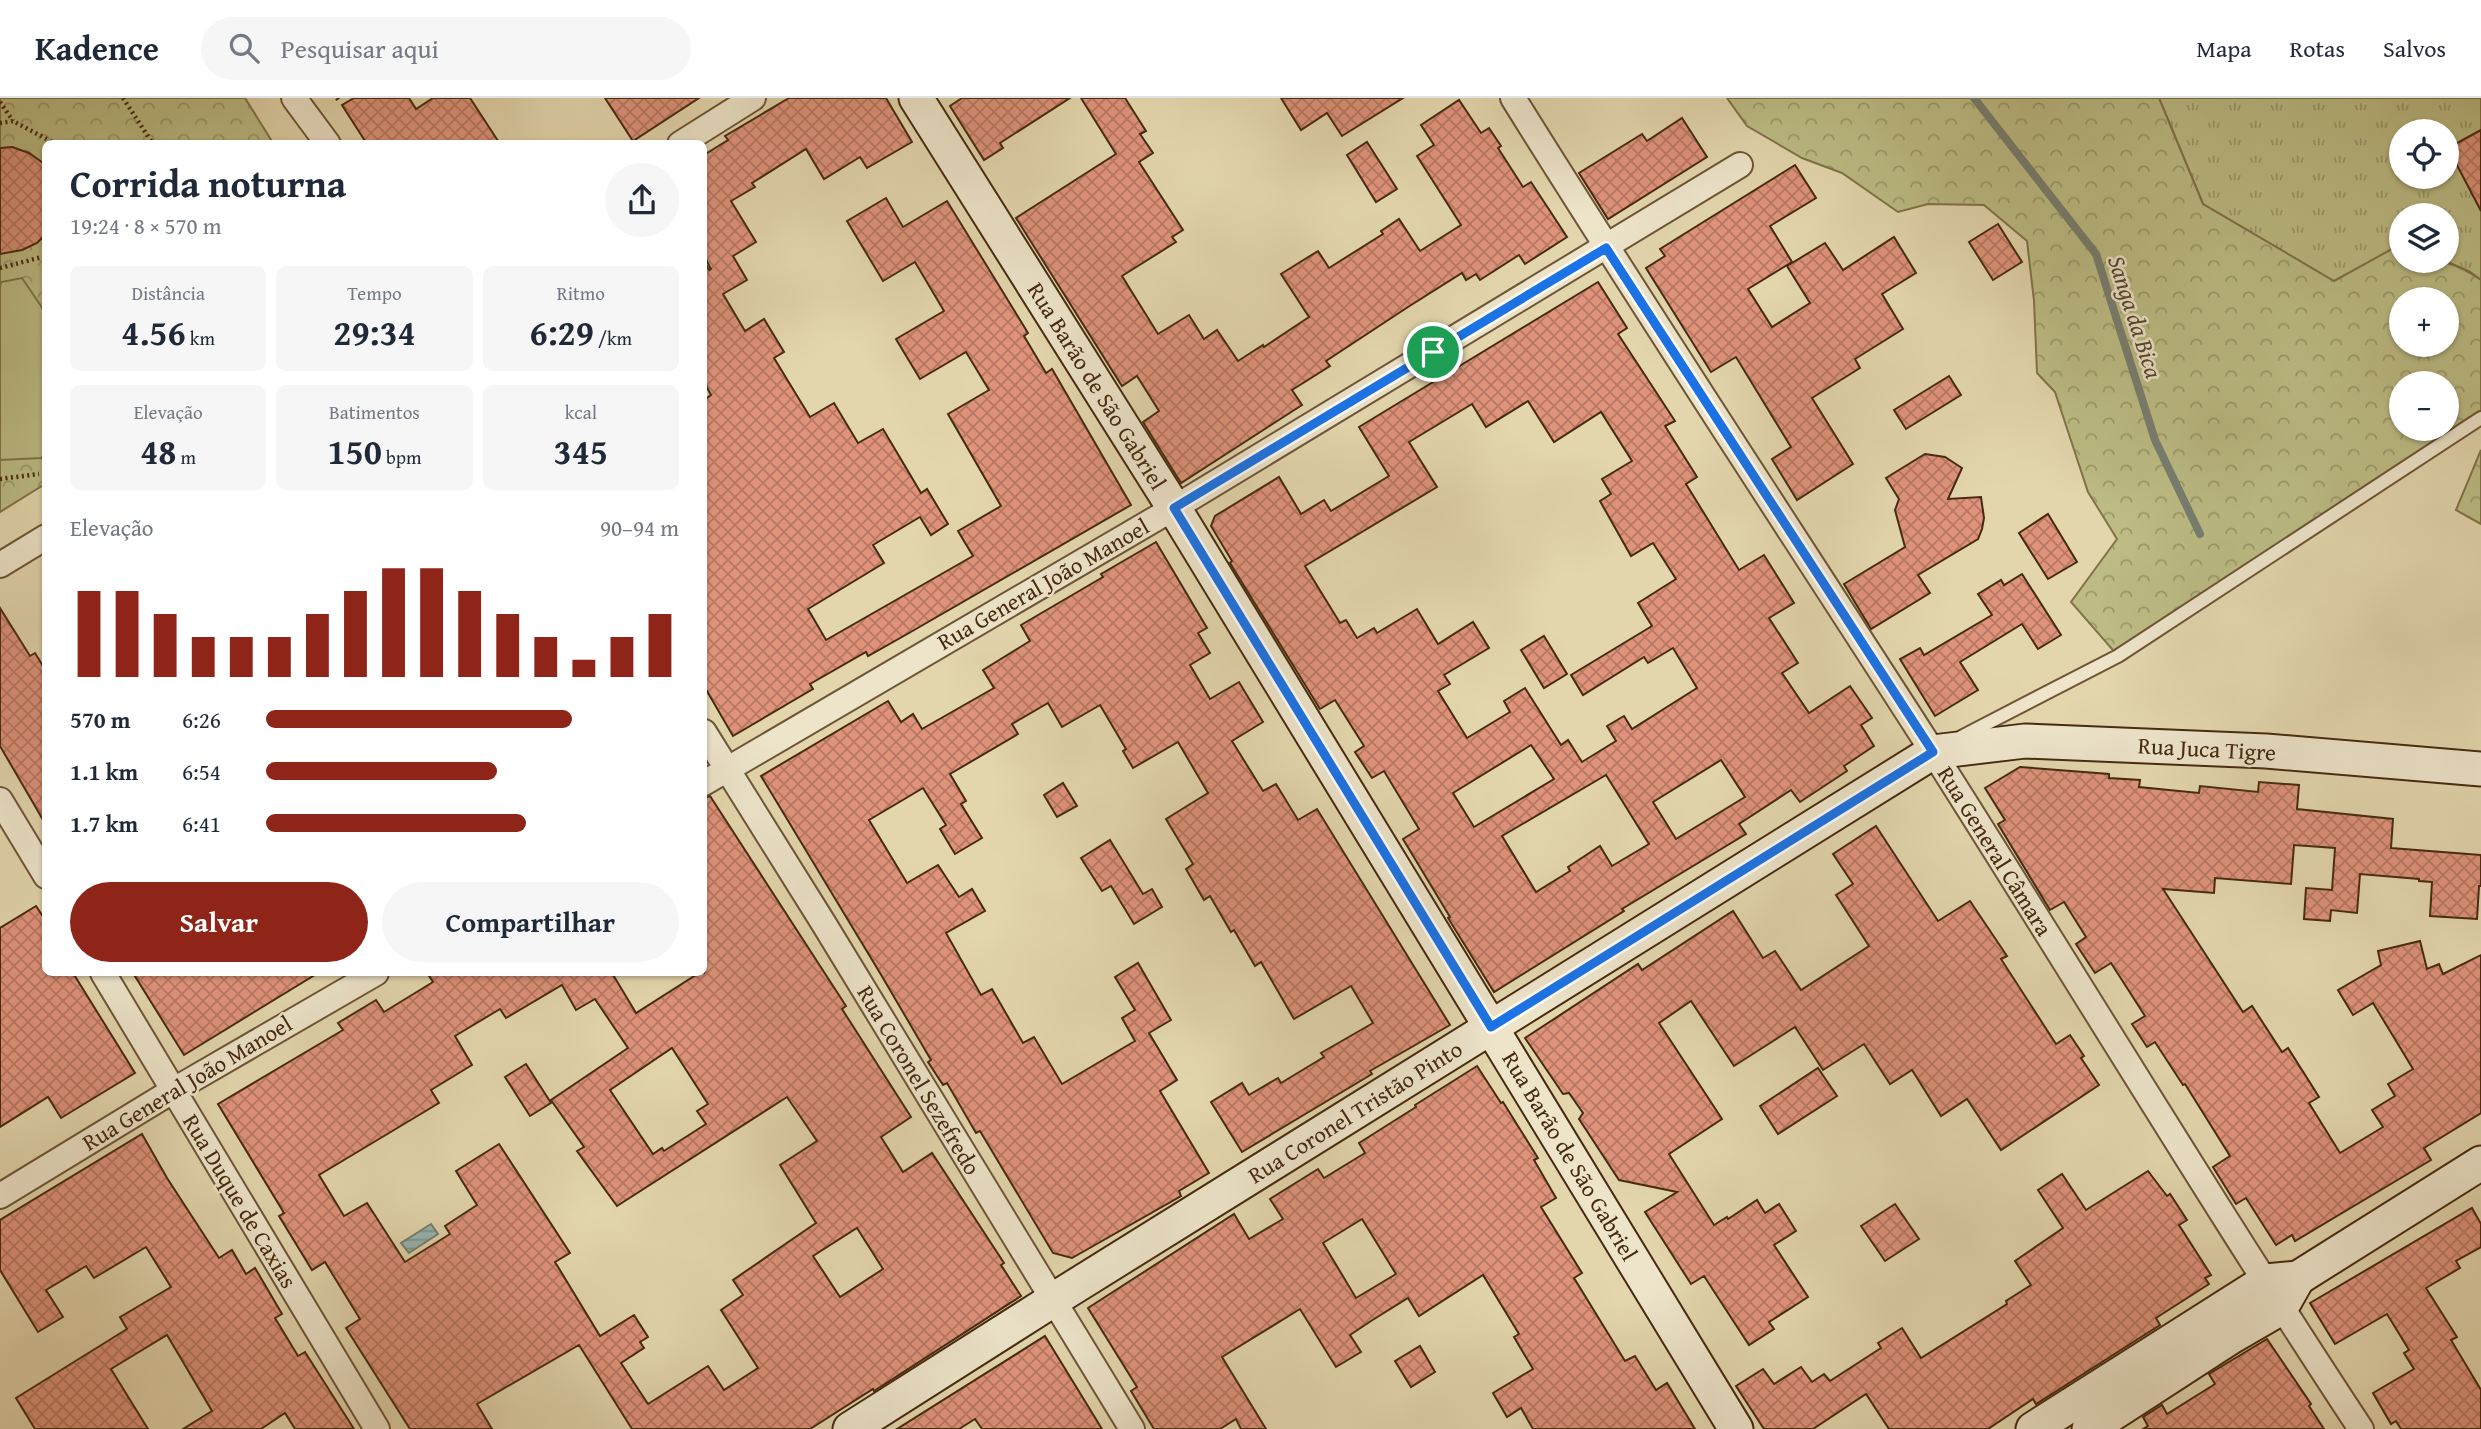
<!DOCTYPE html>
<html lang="pt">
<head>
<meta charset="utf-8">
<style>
  :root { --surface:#fff; --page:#f6f6f7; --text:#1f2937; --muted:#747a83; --line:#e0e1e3; --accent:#8f2418 }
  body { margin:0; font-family:"Gentium Book Plus",serif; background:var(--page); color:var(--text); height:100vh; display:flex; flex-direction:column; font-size:26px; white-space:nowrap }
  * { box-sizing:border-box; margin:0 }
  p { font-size:23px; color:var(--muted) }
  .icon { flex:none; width:38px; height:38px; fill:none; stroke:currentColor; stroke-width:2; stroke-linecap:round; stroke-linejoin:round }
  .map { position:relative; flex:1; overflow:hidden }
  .sheet { position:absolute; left:42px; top:42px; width:665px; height:836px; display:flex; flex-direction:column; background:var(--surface); border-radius:10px; box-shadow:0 2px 5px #0004 }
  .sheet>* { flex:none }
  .buttons { position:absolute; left:2389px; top:21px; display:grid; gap:14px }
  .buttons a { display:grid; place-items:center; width:70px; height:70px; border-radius:50%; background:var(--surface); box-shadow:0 2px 5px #0004; font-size:35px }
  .pin { position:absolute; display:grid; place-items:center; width:60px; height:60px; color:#fff; margin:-30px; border:4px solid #fff; border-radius:50%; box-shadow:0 2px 7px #0007 }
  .round { display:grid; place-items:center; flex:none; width:74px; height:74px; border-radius:37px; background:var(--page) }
  .headline { display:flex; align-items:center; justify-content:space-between; height:119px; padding:0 28px }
  h1 { font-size:38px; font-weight:600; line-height:52px }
  .figures { display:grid; grid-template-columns:repeat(3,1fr); gap:10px; height:119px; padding:7px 28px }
  .figures div { display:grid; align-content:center; border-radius:10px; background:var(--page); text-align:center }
  .figures b { font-size:35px; font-weight:600 }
  .figures small { font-size:19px; font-weight:400 }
  .figures p { font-size:19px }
  .chart { height:196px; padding:14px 28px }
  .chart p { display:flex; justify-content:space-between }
  .chart svg { width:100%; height:126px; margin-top:7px; stroke:var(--accent); stroke-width:6 }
  .button { display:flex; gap:14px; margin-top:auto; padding:14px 28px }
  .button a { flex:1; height:80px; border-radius:42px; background:var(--accent); color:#fff; font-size:28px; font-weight:600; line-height:80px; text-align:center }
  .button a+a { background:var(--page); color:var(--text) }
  ul { padding:0 28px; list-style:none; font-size:23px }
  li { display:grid; grid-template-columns:112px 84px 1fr; align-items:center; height:52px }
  li i { height:18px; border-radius:9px; background:var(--accent) }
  header { display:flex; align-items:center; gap:42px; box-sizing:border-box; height:98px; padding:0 35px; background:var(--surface); border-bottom:2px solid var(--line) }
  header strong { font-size:33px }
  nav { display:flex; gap:38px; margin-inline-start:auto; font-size:24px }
  .search { width:490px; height:63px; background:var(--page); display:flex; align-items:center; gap:18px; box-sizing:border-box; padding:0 24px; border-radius:38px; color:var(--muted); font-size:26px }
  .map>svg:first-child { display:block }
  .grass { fill:url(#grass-tufts); stroke:#81734a; stroke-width:2; fill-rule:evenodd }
  .forest { fill:url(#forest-crowns); stroke:#81734a; stroke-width:2; fill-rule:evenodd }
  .garden { fill:#bcbc84; stroke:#81734a; stroke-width:2 }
  .water { fill:url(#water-rules); stroke:#777f71; stroke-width:2 }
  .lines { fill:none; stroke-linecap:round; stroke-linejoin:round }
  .stream { stroke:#777f71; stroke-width:8 }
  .building { fill:url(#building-cross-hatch); stroke:#462a0f; stroke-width:2; fill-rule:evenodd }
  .service-casing { stroke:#6d5536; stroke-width:16 }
  .minor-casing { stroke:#6d5536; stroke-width:28 }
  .secondary-casing { stroke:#462a0f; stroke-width:37 }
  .path { stroke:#462a0f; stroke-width:4.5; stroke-dasharray:2 3.5; stroke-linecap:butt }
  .service { stroke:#ede4ca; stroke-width:12 }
  .minor { stroke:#ede4ca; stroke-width:24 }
  .secondary { stroke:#ede4ca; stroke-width:33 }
  .route-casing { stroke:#fff; stroke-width:14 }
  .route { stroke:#1a73e8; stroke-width:9 }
  .labels { text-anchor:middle; stroke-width:5; stroke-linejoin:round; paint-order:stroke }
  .street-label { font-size:23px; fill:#462a0f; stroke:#ede4ca }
  .water-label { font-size:24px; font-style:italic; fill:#564630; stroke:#ede4ca }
</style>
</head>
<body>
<header>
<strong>Kadence</strong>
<div class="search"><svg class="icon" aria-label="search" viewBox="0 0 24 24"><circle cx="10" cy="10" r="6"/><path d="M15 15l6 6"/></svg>Pesquisar aqui</div>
<nav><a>Mapa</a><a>Rotas</a><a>Salvos</a></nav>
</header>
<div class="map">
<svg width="2481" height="1331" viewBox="0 0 2481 1331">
  <defs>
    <pattern id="grass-tufts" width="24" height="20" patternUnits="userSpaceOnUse" patternTransform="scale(1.75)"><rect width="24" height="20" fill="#bcbc84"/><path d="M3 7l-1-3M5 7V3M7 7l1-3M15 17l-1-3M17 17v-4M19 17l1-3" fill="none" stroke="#9b996a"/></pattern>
    <pattern id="forest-crowns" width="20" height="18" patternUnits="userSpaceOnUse" patternTransform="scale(1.75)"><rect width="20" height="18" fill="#bcbc84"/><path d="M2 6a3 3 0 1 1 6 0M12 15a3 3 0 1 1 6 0" fill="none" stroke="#9b996a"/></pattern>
    <pattern id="water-rules" width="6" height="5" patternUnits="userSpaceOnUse" patternTransform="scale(1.75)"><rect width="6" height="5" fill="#97b7b2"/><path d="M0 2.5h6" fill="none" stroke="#7d958f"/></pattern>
    <pattern id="building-cross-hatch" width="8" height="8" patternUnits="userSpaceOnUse" patternTransform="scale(1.75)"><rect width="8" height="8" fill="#df937b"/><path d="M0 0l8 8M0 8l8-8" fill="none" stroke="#b77863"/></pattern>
  </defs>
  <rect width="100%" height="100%" fill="#e3d6ad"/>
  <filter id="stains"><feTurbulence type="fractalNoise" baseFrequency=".00286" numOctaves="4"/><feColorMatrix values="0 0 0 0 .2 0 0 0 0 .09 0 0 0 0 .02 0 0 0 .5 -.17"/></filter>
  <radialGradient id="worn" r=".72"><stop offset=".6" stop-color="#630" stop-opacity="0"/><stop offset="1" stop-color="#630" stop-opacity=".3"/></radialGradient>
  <!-- grass -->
  <path class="grass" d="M2159,0H2481V182L2469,173L2445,163L2446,117H2401V146L2335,184L2203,106ZM2401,33H2446V79H2401Z"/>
  <!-- forest -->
  <g class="forest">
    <path d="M0,0H245L273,45L46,46L45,386L0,414Z"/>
    <path d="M1727,0H2159L2203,106L2334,183L2401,146V163C2438,163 2449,160 2481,182V320L2118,558L2071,504L2117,441L2088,394L2055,294L2037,275L2034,203L2027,143L1984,107L1928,106L1898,114L1842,75L1802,60L1747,28ZM2401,201H2446V247H2401ZM2401,285H2446V331H2401Z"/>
    <path d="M2481,352V426L2456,412Z"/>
  </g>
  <!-- garden -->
  <path class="garden" d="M22,180L45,214V357L41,360L0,362V189L1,184Z"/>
  <!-- water -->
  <path class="water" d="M431,1126L438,1136L409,1155L401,1145Z"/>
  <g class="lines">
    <!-- stream -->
    <path class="stream" d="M1974,0L2096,156L2155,342L2200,436"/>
  </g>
  <!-- building -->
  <g class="building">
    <path d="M354,0H409L416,11L433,0H470L500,46H367L342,7Z"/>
    <path d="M605,0H699L633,43Z"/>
    <path d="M789,0H886L912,44L867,70L860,59L824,81L806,51L752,85L755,89L731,103L756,144L733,158L747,182L723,196L745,233L764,221L784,254L774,260L810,319L834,305L858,345L883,331L921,395L927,391L948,426L931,437L920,419L873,447L884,465L808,511L826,542L973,458L958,433L1001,408L948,316L989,292L966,254L920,281L896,241L944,213L915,164L883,183L847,123L886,100L903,129L947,103L1028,235L1024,238L1046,275L1052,271L1131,407L909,535L868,558L866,554L810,586L813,591L733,638L704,588V302L711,297L704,284V163L709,172L711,171L704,158V57L728,42L725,38Z"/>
    <path d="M962,0H1070L1000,45L1003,50L984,62L950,8Z"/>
    <path d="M1081,0H1125L1146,33L1140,36L1153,55L1139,64L1183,132L1172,139L1176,144L1122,178L1158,236L1189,217L1204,241L1217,232L1238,263L1263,247L1264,249L1309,219L1281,176L1318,153L1329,170L1383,136L1381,133L1399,121L1420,153L1461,127L1417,58L1434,47L1421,27L1459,2L1481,35L1489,30L1501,48L1498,50L1523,89L1531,84L1567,139L1525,166L1519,157L1480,182L1476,176L1466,182L1462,175L1408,209L1326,263L1330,268L1292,292L1302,307L1181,385L1143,324L1159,313L1137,278L1122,288L1016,120L1116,56Z"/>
    <path d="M1281,0H1403L1342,38L1327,15L1301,32Z"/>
    <path d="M1682,20L1707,59L1608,121L1579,75L1642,36L1647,43Z"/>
    <path d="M2481,32V113L2448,50Z"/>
    <path d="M1367,44L1397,91L1376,104L1347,57Z"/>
    <path d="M12,49L29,55L46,67V136L37,145L22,152L0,156V50Z"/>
    <path d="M1795,67L1816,100L1770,128L1792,164L1748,191L1772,229L1810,205L1787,168L1825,145L1843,172L1894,139L1916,175L1882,196L1903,231L1855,261L1860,270L1812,300L1853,366L1797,402L1772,361L1791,349L1736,259L1711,274L1646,170L1665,158L1660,151Z"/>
    <path d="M1998,126L2022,164L1993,182L1969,144Z"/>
    <path d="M1598,184L1627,230L1618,236L1675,323L1665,328L1697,379L1686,386L1739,472L1764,457L1794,505L1769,520L1798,565L1782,575L1809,615L1850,588L1872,620L1861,627L1874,648L1844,668L1847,673L1800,704L1791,692L1739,726L1746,736L1622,811L1624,813L1494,894L1448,820L1450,819L1403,741L1419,731L1384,673L1372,680L1355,654L1364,648L1335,602L1320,611L1230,465L1232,463L1211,428L1215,418L1279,379L1301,416L1324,402L1331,413L1389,378L1359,329ZM1528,303L1554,344L1601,314L1632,363L1602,381L1611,396L1600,403L1631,458L1653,445L1676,481L1638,505L1652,528L1571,577L1583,597L1644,559L1648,565L1673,550L1697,590L1632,631L1624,618L1607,628L1616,643L1582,664L1568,642L1561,647L1525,590L1504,603L1510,614L1467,640L1438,593L1450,586L1444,577L1489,550L1473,524L1438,546L1417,511L1377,535L1374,530L1357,540L1346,522L1340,525L1305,468L1437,389L1409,344L1472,306L1486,329ZM1531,647L1554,681L1474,729L1453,695ZM1721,662L1745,699L1676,741L1653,704ZM1606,677L1649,746L1612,768L1600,748L1568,769L1570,773L1536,794L1502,738Z"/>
    <path d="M1949,278L1961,297L1906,331L1894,312Z"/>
    <path d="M1925,356L1945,359L1962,370L1948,401L1981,399L1984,420L1982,431L1978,441L1918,477L1930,495L1871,531L1844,486L1905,449L1895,412L1899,401L1886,380Z"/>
    <path d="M2048,416L2077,464L2048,481L2019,435Z"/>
    <path d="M1156,444L1207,530L1198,535L1210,555L1190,567L1210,601L1239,584L1263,624L1232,643L1263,693L1276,686L1298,722L1317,711L1450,927L1370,973L1372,976L1242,1054L1211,1004L1242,985L1249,997L1278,980L1281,985L1324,959L1321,955L1373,925L1351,888L1294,921L1261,864L1255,868L1234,832L1231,834L1210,798L1204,802L1186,771L1193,766L1166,721L1208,695L1178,644L1133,670L1123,653L1126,651L1100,607L1062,629L1048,605L1012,626L1018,636L950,676L966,703L961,706L982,740L955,756L940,731L946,727L923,690L869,722L907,785L938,767L959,799L972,791L985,813L946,835L981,897L992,891L1023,945L1034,939L1062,986L1135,943L1122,920L1135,912L1115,879L1138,865L1171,922L1149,935L1177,982L1160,993L1209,1075L1179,1093L1181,1098L1072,1160L1053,1155L980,1033L976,1035L947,985L943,987L928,964L931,962L880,875L761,678L888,603L901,624L913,616L922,631L994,590L983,572L1030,543L1021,527L1103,479L1101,476Z"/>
    <path d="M2022,476L2061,537L2038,551L2022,526L1960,564L1978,592L1935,618L1900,561L1920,550L1924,557L1992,517L1978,496L2001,482L2004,487Z"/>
    <path d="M0,510L30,558L35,555L46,573V727L0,648Z"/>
    <path d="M1544,538L1567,576L1544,590L1521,552Z"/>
    <path d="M2020,669L2109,676V680L2140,682L2139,689L2199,695L2200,688L2258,694L2259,684L2299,687L2297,711L2393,721L2391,750L2481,757V788H2479L2477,821L2430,818L2432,784L2419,783V781L2360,776L2357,815L2331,812L2330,823L2304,821L2306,790L2332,792L2335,750L2294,747L2291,786L2215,780L2214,795L2163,791L2243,914L2252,908L2282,954L2288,950L2319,999L2309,1005L2340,1055L2383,1029L2372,1012L2395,998L2388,986L2413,971L2373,905L2353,917L2338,892L2381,867L2378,853L2420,843L2427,871L2439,866L2443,876L2481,857V1015L2424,1050L2431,1062L2295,1143L2292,1137L2276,1147L2246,1100L2236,1106L2213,1069L2230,1058L2185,986L2183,987L2155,944L2147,949L2132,926L2145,918L2111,865L2095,875L2076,846L2086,839L2064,804L2050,812L1998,726L2005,722L1985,690Z"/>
    <path d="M1063,685L1077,708L1057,719L1044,697Z"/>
    <path d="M710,698L846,908L842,911L911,1019L881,1039L903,1074L932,1055L1004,1165L1001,1167L1021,1198L874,1293L873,1291L810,1331H632L579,1247L477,1306L492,1331H410L346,1230L360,1221L325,1164L312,1172L279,1118L284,1115L218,1006L343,932L338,925L376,902L384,914L433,884L427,875H612L636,915L699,875H704V700ZM562,887L576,912L595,901L628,950L551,1002L584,1049L577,1053L617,1108L787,999L817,1043L780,1067L816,1125L733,1182L743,1197L721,1212L758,1270L724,1292L708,1268L648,1306L621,1265L644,1250L640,1244L648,1239L634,1217L600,1238L555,1164L570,1155L499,1046L456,1073L477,1107L445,1128L450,1136L405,1164L367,1105L344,1118L319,1077L439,1005L431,992L472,967L455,938L500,911L506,920ZM672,950L708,1006L697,1013L706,1026L664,1053L662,1050L653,1056L610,992ZM857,1130L883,1171L840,1199L813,1158Z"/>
    <path d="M1876,728L1938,823L1970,803L2007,858L2001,861L2056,946L2070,937L2084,958L2081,960L2099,987L2001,1052L1967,1001L1941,1018L1912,972L1890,986L1864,946L1823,972L1795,929L1734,968L1691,903L1659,925L1722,1021L1669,1056L1714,1127L1727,1119L1728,1121L1757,1102L1765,1115L1779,1106L1796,1133L1774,1147L1808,1199L1769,1224L1774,1231L1749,1247L1704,1178L1691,1186L1645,1114L1677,1094L1619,1082L1579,1021L1583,1015L1569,995L1563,996L1525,940L1638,866L1642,872L1733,813L1763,860L1775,853L1801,892L1869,848L1836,797L1853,786L1833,756Z"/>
    <path d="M1110,742L1143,796L1152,791L1162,809L1134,826L1111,788L1102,793L1081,760Z"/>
    <path d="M36,808L46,823V875H73L135,975L61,1020L48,999L0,1029V830Z"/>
    <path d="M133,875H318L184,957Z"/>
    <path d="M526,966L551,1005L530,1018L505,979Z"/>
    <path d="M1477,968L1501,1005L1503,1004L1538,1060L1534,1062L1556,1100L1541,1109L1582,1175L1574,1180L1625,1263L1635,1258L1656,1292L1667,1285L1695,1331H1533L1521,1310L1507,1319L1493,1295L1533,1271L1514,1239L1519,1236L1483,1177L1419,1218L1408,1200L1371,1223L1350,1237L1361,1254L1336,1269L1300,1211L1222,1259L1266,1331H1241L1236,1321L1220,1331H1154L1131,1293L1137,1289L1088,1210L1234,1116L1249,1141L1283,1121L1270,1101L1318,1071L1324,1080L1365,1055L1359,1045L1416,1009L1415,1007ZM1362,1121L1396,1176L1356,1200L1323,1145Z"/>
    <path d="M1818,970L1837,998L1778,1036L1760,1008Z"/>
    <path d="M142,1036L167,1080L219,1160L232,1152L246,1176L255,1170L282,1216L275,1220L298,1258L305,1254L354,1331H295L285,1315L261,1331H183L212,1313L167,1237L111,1271L148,1331H35L16,1300L127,1231L120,1219L171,1189L146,1149L94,1180L86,1168L46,1192L63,1219L38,1234L0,1172V1122Z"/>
    <path d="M2148,1073L2167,1098L2170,1096L2187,1122L2179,1127L2211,1177L2205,1180L2209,1186L2156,1220L2160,1227L2036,1306L2033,1301L1988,1331H1889L1866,1296L1813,1331H1764L1736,1288L1763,1271L1774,1286L1801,1269L1812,1284L1824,1276L1830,1283L1881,1250L1878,1245L1902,1230L1921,1260L2007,1206L2006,1203L2031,1187L2015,1163L2063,1130L2038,1092L2062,1076L2086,1112Z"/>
    <path d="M1895,1106L1919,1141L1885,1163L1861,1128Z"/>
    <path d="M2472,1110L2481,1126V1149L2456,1163L2460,1170L2426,1190L2457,1239L2451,1242L2481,1292V1331H2401L2396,1323L2391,1326L2373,1295L2414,1271L2404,1255L2409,1252L2387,1216L2335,1246L2310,1205Z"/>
    <path d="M1045,1238L1102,1331H982L975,1321L959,1331H897Z"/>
    <path d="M2267,1241L2311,1306L2309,1308L2324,1331H2143L2148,1328L2143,1319L2162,1307L2167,1316L2215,1286L2209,1276Z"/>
    <path d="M1420,1248L1435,1274L1411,1289L1395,1263Z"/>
  </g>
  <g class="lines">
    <!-- service casing -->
    <g class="service-casing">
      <path id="service" d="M1961,639L2118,558L2481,320"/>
    </g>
    <!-- minor casing -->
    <g class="minor-casing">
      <g id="minor">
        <path d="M294,0L328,46"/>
        <path d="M1513,0C1650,220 1793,436 1933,654C2076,879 2214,1108 2361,1331"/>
        <path d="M680,46L753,0"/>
        <path d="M0,467L46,439"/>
        <path d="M704,634L824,826L1132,1331"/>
        <path d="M704,685L1174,410L1740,67"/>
        <path d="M0,702L46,778"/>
        <path d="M103,875L377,1331"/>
        <path d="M0,1098L174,992L376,875"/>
      </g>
    </g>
    <!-- secondary casing -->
    <g class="secondary-casing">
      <g id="secondary">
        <path d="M916,0L1174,410L1736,1331"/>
        <path d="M850,1331L1053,1202L1933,654L2025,643L2266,653L2481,671"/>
        <path d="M2033,1331L2266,1183L2298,1180L2481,1065"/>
        <path d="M2089,1331L2231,1239L2281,1210L2298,1180"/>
      </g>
    </g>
    <!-- path -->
    <g class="path">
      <path d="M123,0L153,46"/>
      <path d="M337,0L339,3"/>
      <path d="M0,4L13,23"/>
      <path d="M0,25L13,23L56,46"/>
      <path d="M0,170L46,158"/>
      <path d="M0,381L39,376"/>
    </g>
    <!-- service -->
    <use href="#service" class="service"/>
    <!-- minor -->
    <use href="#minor" class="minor"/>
    <!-- secondary -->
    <use href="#secondary" class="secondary"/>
  </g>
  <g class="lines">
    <!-- route casing -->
    <g class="route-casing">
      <path id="route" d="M1606,150L1933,654L1491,929L1174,410Z"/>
    </g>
    <!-- route -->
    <use href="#route" class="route"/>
  </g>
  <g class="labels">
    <!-- street labels -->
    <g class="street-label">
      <text transform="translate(1097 288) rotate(58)" y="8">Rua Barão de São Gabriel</text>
      <text transform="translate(1043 486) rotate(-30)" y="8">Rua General João Manoel</text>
      <text transform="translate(2207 651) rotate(3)" y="8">Rua Juca Tigre</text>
      <text transform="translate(1995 753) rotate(58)" y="8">Rua General Câmara</text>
      <text transform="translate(919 982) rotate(59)" y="8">Rua Coronel Sezefredo</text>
      <text transform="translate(187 985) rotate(-31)" y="8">Rua General João Manoel</text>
      <text transform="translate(1355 1014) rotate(-32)" y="8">Rua Coronel Tristão Pinto</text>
      <text transform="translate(1570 1058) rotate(59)" y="8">Rua Barão de São Gabriel</text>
      <text transform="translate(240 1103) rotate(59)" y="8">Rua Duque de Caxias</text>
    </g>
    <!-- water labels -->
    <g class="water-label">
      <text transform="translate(2135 219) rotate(72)" y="8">Sanga da Bica</text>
    </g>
  </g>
  <rect width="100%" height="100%" filter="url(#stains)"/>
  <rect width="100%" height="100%" fill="url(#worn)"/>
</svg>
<div class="buttons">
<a><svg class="icon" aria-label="locate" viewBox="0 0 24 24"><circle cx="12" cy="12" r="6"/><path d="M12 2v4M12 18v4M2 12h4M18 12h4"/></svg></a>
<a><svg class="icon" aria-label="layers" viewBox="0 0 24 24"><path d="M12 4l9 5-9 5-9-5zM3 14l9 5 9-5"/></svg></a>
<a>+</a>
<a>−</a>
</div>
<div class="pin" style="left:1433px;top:254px;background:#1e9e55"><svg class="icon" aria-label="arrive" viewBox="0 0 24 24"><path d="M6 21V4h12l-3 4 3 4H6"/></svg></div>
<section class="sheet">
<div class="headline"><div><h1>Corrida noturna</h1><p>19:24 · 8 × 570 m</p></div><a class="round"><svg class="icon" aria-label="share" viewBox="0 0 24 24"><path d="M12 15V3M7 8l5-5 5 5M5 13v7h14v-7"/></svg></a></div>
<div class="figures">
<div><p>Distância</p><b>4.56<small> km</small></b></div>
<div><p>Tempo</p><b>29:34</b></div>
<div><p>Ritmo</p><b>6:29<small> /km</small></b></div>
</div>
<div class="figures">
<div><p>Elevação</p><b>48<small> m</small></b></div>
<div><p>Batimentos</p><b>150<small> bpm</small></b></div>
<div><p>kcal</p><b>345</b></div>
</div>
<div class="chart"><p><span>Elevação</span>90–94 m</p>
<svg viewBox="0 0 160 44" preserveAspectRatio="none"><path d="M5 44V14M15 44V14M25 44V22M35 44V30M45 44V30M55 44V30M65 44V22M75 44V14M85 44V6M95 44V6M105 44V14M115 44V22M125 44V30M135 44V38M145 44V30M155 44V22"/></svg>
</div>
<ul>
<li><b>570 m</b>6:26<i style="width:74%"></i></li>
<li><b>1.1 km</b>6:54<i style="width:56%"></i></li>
<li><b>1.7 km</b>6:41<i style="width:63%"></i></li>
</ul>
<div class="button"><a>Salvar</a><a>Compartilhar</a></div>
</section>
</div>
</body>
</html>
